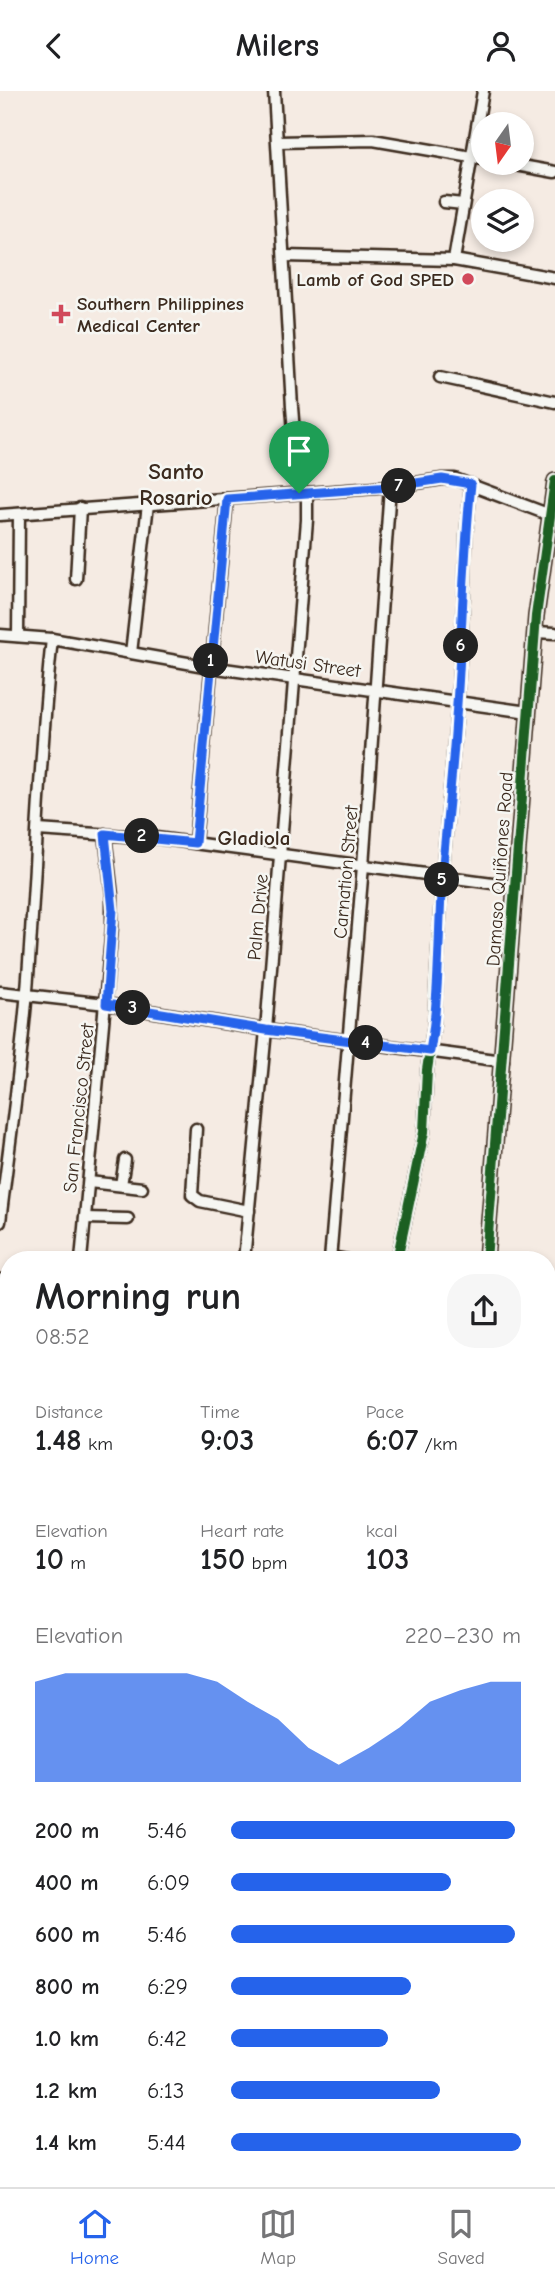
<!DOCTYPE html>
<html lang="en">
<head>
<meta charset="utf-8">
<style>
  :root { --surface:#fff; --page:#f6f6f6; --text:#202124; --muted:#757577; --line:#e0e0e0; --accent:#2563eb }
  body { margin:0; font-family:"Comic Neue",sans-serif; background:var(--page); color:var(--text); height:100vh; display:flex; flex-direction:column; font-size:26px; white-space:nowrap }
  * { box-sizing:border-box; margin:0 }
  p { font-size:23px; color:var(--muted) }
  .icon { flex:none; width:38px; height:38px; fill:none; stroke:currentColor; stroke-width:2; stroke-linecap:round; stroke-linejoin:round }
  .map { position:relative; flex:1; overflow:hidden }
  .drawer { position:absolute; left:0px; top:1160px; width:556px; height:936px; display:flex; flex-direction:column; background:var(--surface); border-radius:28px 28px 0 0; box-shadow:0 4px 10px #0003 }
  .drawer>* { flex:none }
  .needle { width:46px; rotate:194deg }
  .fabs { position:absolute; left:471px; top:21px; display:grid; gap:14px }
  .fabs a { display:grid; place-items:center; width:63px; height:63px; border-radius:50%; background:var(--surface); box-shadow:0 4px 10px #0003; font-size:35px }
  .pin { position:absolute; display:grid; place-items:center; width:60px; height:60px; color:#fff; margin:-72px -30px; border-radius:50% 50% 50% 0; rotate:-45deg; box-shadow:0 0 7px #0007 }
  .pin .icon { rotate:45deg }
  .km { position:absolute; width:35px; height:35px; margin:-18px; border-radius:50%; background:#222; color:#fff; font-size:19px; line-height:35px; text-align:center }
  .round { display:grid; place-items:center; flex:none; width:74px; height:74px; border-radius:28px; background:var(--page) }
  .summary { display:flex; align-items:center; justify-content:space-between; height:119px; padding:0 35px }
  h1 { font-size:38px; font-weight:700; line-height:52px }
  .stats { display:grid; grid-template-columns:repeat(3,1fr); gap:10px; height:119px; padding:7px 35px }
  .stats div { display:grid; align-content:center }
  .stats b { font-size:30px; font-weight:700 }
  .stats small { font-size:19px; font-weight:400 }
  .stats p { font-size:19px }
  .chart { height:196px; padding:14px 35px }
  .chart p { display:flex; justify-content:space-between }
  .chart svg { width:100%; height:126px; margin-top:7px; fill:var(--accent); opacity:.7 }
  ul { padding:0 35px; list-style:none; font-size:23px }
  li { display:grid; grid-template-columns:112px 84px 1fr; align-items:center; height:52px }
  li i { height:18px; border-radius:9px; background:var(--accent) }
  header { display:flex; justify-content:space-between; align-items:center; height:91px; padding:0 35px; background:var(--surface); font-size:32px; font-weight:700 }
  .tab-bar { display:flex; justify-content:space-around; align-items:center; height:98px; border-top:2px solid var(--line); background:var(--surface); font-size:19px; color:var(--muted) }
  .tab-bar a { display:grid; justify-items:center; gap:4px }
  .tab-bar .on { color:var(--accent) }
  .map>svg:first-child { display:block }
  .lines { fill:none; stroke-linecap:round; stroke-linejoin:round }
  .minor-casing { stroke:#3b2a1e; stroke-width:15 }
  .major-casing { stroke:#3b2a1e; stroke-width:18 }
  .highway-casing { stroke:#3b2a1e; stroke-width:19 }
  .minor { stroke:#f6f6f2; stroke-width:10 }
  .major { stroke:#f6f6f2; stroke-width:12 }
  .highway { stroke:#f6f6f2; stroke-width:14 }
  .cycleway-casing { stroke:#f6f6f2; stroke-width:15 }
  .cycleway { stroke:#1b5e20; stroke-width:10 }
  .route-casing { stroke:#fff; stroke-width:14 }
  .route { stroke:#2563eb; stroke-width:9 }
  .poi-dot { fill:#d1495b; stroke:#f6f6f2; stroke-width:2.5 }
  .labels { text-anchor:middle; stroke-width:5; stroke-linejoin:round; paint-order:stroke }
  .poi-label { font-size:19px; font-weight:bold; fill:#3b2a1e; stroke:#f6f6f2; text-anchor:end }
  .street-label { font-size:19px; fill:#3b2a1e; stroke:#f6f6f2 }
  .neighbourhood-label { font-size:21px; font-weight:bold; fill:#3b2a1e; stroke:#f6f6f2 }
  .quarter-label { font-size:23px; font-weight:bold; fill:#3b2a1e; stroke:#f6f6f2 }
</style>
</head>
<body>
<header><svg class="icon" aria-label="back" viewBox="0 0 24 24"><path d="M15 5l-7 7 7 7"/></svg>Milers<svg class="icon" aria-label="person" viewBox="0 0 24 24"><circle cx="12" cy="8" r="4"/><path d="M4 21q1-7 8-7t8 7"/></svg></header>
<div class="map">
<svg width="555" height="2096" viewBox="0 0 555 2096">
  <rect width="100%" height="100%" fill="#f5ebe3"/>
  <filter id="ink" filterUnits="userSpaceOnUse"><feTurbulence type="fractalNoise" baseFrequency=".0143" numOctaves="2"/><feDisplacementMap in="SourceGraphic" scale="14" xChannelSelector="R" yChannelSelector="G"/><feConvolveMatrix kernelMatrix="1 2 1 2 8 2 1 2 1" color-interpolation-filters="sRGB"/></filter>
  <g filter="url(#ink)">
    <g class="lines">
      <!-- minor casing -->
      <g class="minor-casing">
        <g id="minor">
          <path d="M274,0L292,316L299,402"/>
          <path d="M278,51L373,49L483,68"/>
          <path d="M505,72L555,81"/>
          <path d="M444,111L463,113"/>
          <path d="M284,165L454,169L555,187"/>
          <path d="M454,169L483,0"/>
          <path d="M440,286L555,311"/>
          <path d="M0,424L390,396L442,388H455L550,424"/>
          <path d="M76,488L80,417"/>
          <path d="M535,541L555,542"/>
          <path d="M0,544L52,548L210,576L528,621"/>
          <path d="M18,545L19,423"/>
          <path d="M131,562L148,413"/>
          <path d="M38,739L156,747L515,795"/>
          <path d="M195,752L227,408"/>
          <path d="M0,901L106,913L266,939L503,970"/>
          <path d="M196,1038L192,1104L200,1110L249,1120"/>
          <path d="M89,1091L142,1097"/>
          <path d="M121,1094L125,1069"/>
          <path d="M85,1127L128,1128"/>
          <path d="M0,1131C9,1054 21,976 27,899C36,782 39,665 52,548"/>
          <path d="M330,1166L347,1169"/>
          <path d="M81,1169L112,836V804L105,743"/>
          <path d="M244,1169L266,939L307,429V402"/>
          <path d="M330,1169L363,775L390,396"/>
          <path d="M397,1169L424,1041L427,979L434,933L442,787L456,631L465,489L466,446L471,393"/>
          <path d="M0,1189L9,1188"/>
          <path d="M548,1225L555,1226"/>
          <path d="M0,1320L9,1313"/>
          <path d="M0,1514L9,1513"/>
          <path d="M0,1599L9,1644"/>
          <path d="M0,1684L9,1683"/>
          <path d="M0,1718L9,1717"/>
          <path d="M0,1768L9,1766"/>
          <path d="M0,1817L9,1814"/>
          <path d="M0,1901L9,1904"/>
          <path d="M0,1969H9"/>
          <path d="M0,2046L9,2042"/>
          <path d="M0,2066L9,2077"/>
          <path d="M268,2088C285,2096 302,2092 320,2088"/>
          <path d="M22,2096L31,2088"/>
          <path d="M102,2096L105,2088"/>
        </g>
      </g>
      <!-- major casing -->
      <g class="major-casing">
        <g id="major">
          <path d="M486,1169L536,525L555,390"/>
          <path d="M548,1696L555,1703"/>
          <path d="M360,2088V2096"/>
        </g>
      </g>
      <!-- highway casing -->
      <g class="highway-casing">
        <g id="highway">
          <path d="M548,1498L555,1497"/>
          <path d="M548,1517L555,1516"/>
          <path d="M0,1569L9,1566"/>
        </g>
      </g>
      <!-- minor -->
      <use href="#minor" class="minor"/>
      <!-- major -->
      <use href="#major" class="major"/>
      <!-- highway -->
      <use href="#highway" class="highway"/>
      <!-- cycleway casing -->
      <g class="cycleway-casing">
        <g id="cycleway">
          <path d="M397,1169L424,1041L427,979L434,933L442,787L456,631L465,489L466,446L471,393"/>
          <path d="M486,1169L536,525L555,390"/>
        </g>
      </g>
      <!-- cycleway -->
      <use href="#cycleway" class="cycleway"/>
    </g>
  </g>
  <g class="lines" filter="url(#ink)">
    <!-- route casing -->
    <g class="route-casing">
      <path id="route" d="M442,388L471,393C463,471 462,549 456,627C453,680 446,733 442,786C438,844 440,903 430,960L266,939L106,913L113,819L105,743L195,752L227,408L390,396Z"/>
    </g>
    <!-- route -->
    <use href="#route" class="route"/>
  </g>
  <!-- markers -->
  <g class="poi-dot">
    <circle cx="468" cy="188" r="7"/>
    <path d="M57.5 212.5h7v7h7v7h-7v7h-7v-7h-7v-7h7z"/>
  </g>
  <g class="labels">
    <!-- poi labels -->
    <g class="poi-label">
      <text x="454" y="195">Lamb of God SPED</text>
      <text x="77" y="219" text-anchor="start">Southern Philippines<tspan x="77" dy="22">Medical Center</tspan></text>
    </g>
    <!-- street labels -->
    <g class="street-label">
      <text transform="translate(308 572) rotate(8)" y="7">Watusi Street</text>
      <text transform="translate(499 778) rotate(-86)" y="7">Damaso Quiñones Road</text>
      <text transform="translate(345 781) rotate(-85)" y="7">Carnation Street</text>
      <text transform="translate(257 826) rotate(-85)" y="7">Palm Drive</text>
      <text transform="translate(78 1017) rotate(-84)" y="7">San Francisco Street</text>
    </g>
    <!-- neighbourhood labels -->
    <g class="neighbourhood-label">
      <text x="254" y="754">Gladiola</text>
    </g>
    <!-- quarter labels -->
    <g class="quarter-label">
      <text x="176" y="388">Santo<tspan x="176" dy="26">Rosario</tspan></text>
    </g>
  </g>
</svg>
<div class="fabs">
<a><svg class="needle" viewBox="-14 -14 28 28"><path d="M0-13l5 13h-10z" fill="#e53935"/><path d="M0 13l5-13h-10z" fill="#757577"/></svg></a>
<a><svg class="icon" aria-label="layers" viewBox="0 0 24 24"><path d="M12 4l9 5-9 5-9-5zM3 14l9 5 9-5"/></svg></a>
</div>
<div class="pin" style="left:299px;top:402px;background:#1e9e55"><svg class="icon" aria-label="arrive" viewBox="0 0 24 24"><path d="M6 21V4h12l-3 4 3 4H6"/></svg></div>
<b class="km" style="left:211px;top:570px">1</b>
<b class="km" style="left:142px;top:745px">2</b>
<b class="km" style="left:133px;top:917px">3</b>
<b class="km" style="left:366px;top:952px">4</b>
<b class="km" style="left:442px;top:789px">5</b>
<b class="km" style="left:461px;top:555px">6</b>
<b class="km" style="left:399px;top:395px">7</b>
<section class="drawer">
<div class="summary"><div><h1>Morning run</h1><p>08:52</p></div><a class="round"><svg class="icon" aria-label="share" viewBox="0 0 24 24"><path d="M12 15V3M7 8l5-5 5 5M5 13v7h14v-7"/></svg></a></div>
<div class="stats">
<div><p>Distance</p><b>1.48<small> km</small></b></div>
<div><p>Time</p><b>9:03</b></div>
<div><p>Pace</p><b>6:07<small> /km</small></b></div>
</div>
<div class="stats">
<div><p>Elevation</p><b>10<small> m</small></b></div>
<div><p>Heart rate</p><b>150<small> bpm</small></b></div>
<div><p>kcal</p><b>103</b></div>
</div>
<div class="chart"><p><span>Elevation</span>220–230 m</p>
<svg viewBox="0 0 160 44" preserveAspectRatio="none"><path d="M0 44V9L10 6L20 6L30 6L40 6L50 6L60 9L70 16L80 22L90 32L100 38L110 32L120 25L130 16L140 12L150 9L160 9V44z"/></svg>
</div>
<ul>
<li><b>200 m</b>5:46<i style="width:98%"></i></li>
<li><b>400 m</b>6:09<i style="width:76%"></i></li>
<li><b>600 m</b>5:46<i style="width:98%"></i></li>
<li><b>800 m</b>6:29<i style="width:62%"></i></li>
<li><b>1.0 km</b>6:42<i style="width:54%"></i></li>
<li><b>1.2 km</b>6:13<i style="width:72%"></i></li>
<li><b>1.4 km</b>5:44<i style="width:100%"></i></li>
</ul>
</section>
</div>
<nav class="tab-bar">
<a class="on"><svg class="icon" aria-label="home" viewBox="0 0 24 24"><path d="M3 11l9-7 9 7M6 9v11h12V9"/></svg>Home</a>
<a><svg class="icon" aria-label="map" viewBox="0 0 24 24"><path d="M3 6l6-2 6 2 6-2v14l-6 2-6-2-6 2zM9 4v14M15 6v14"/></svg>Map</a>
<a><svg class="icon" aria-label="saved" viewBox="0 0 24 24"><path d="M7 4h10v16l-5-4-5 4z"/></svg>Saved</a>
</nav>
</body>
</html>
